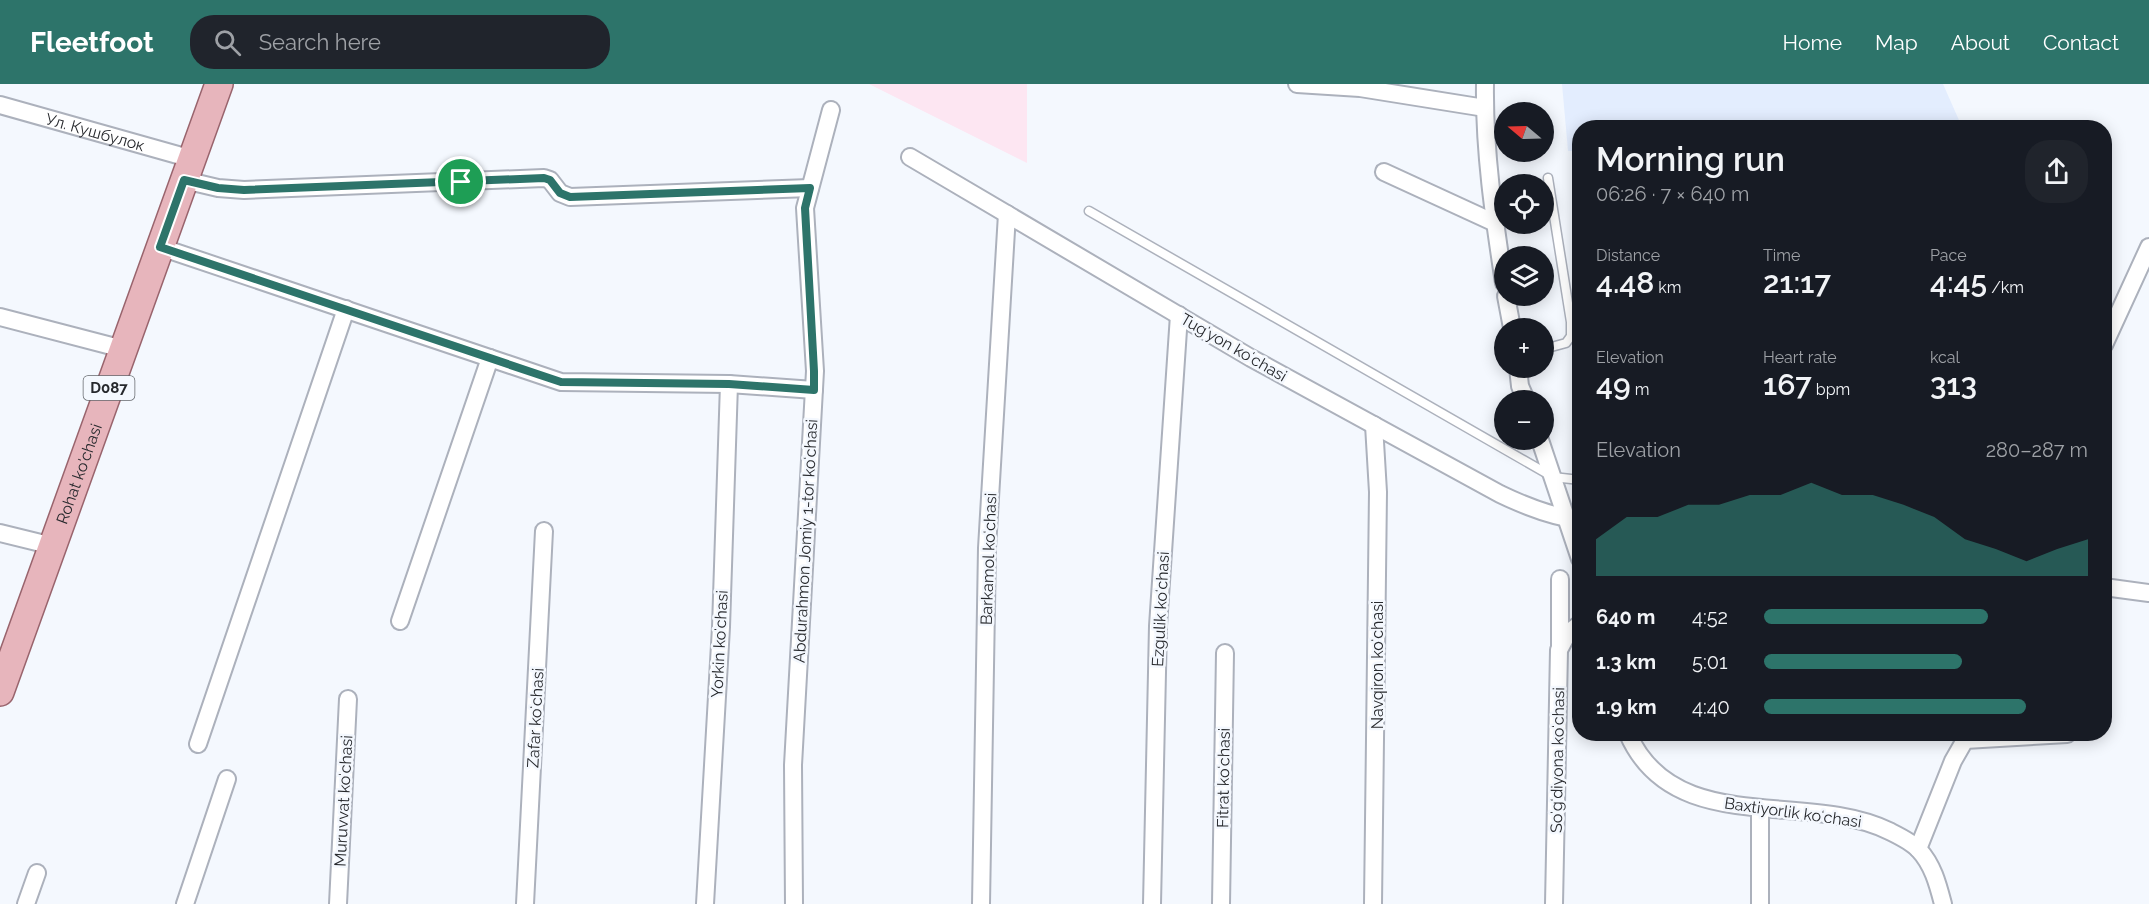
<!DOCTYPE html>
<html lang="en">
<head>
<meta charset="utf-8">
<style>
  :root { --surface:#171b24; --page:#20242c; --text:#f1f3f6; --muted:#9ea1a6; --accent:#2d746a }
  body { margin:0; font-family:Raleway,sans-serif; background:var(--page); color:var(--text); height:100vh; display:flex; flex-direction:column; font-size:22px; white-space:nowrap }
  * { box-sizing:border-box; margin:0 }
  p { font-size:20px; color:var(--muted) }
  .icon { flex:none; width:33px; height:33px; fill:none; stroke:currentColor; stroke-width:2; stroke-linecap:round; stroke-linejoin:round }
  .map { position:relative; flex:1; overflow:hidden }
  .side { position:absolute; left:1572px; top:36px; width:540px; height:621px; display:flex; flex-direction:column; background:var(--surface); border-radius:24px; box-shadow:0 3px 15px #0003 }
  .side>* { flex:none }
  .needle { width:39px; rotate:289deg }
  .fabs { position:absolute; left:1494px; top:18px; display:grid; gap:12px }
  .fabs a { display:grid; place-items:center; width:60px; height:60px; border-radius:50%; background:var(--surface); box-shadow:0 3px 15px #0003; font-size:30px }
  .pin { position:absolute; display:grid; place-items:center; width:51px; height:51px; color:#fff; margin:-26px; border:3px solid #fff; border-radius:50%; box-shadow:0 2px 6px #0007 }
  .round { display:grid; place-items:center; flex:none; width:63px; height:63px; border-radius:24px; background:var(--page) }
  .summary { display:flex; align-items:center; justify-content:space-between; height:102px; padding:0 24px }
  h1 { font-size:33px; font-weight:600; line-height:45px }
  .figures { display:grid; grid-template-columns:repeat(3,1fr); gap:9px; height:102px; padding:6px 24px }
  .figures div { display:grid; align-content:center }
  .figures b { font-size:30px; font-weight:600 }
  .figures small { font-size:16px; font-weight:400 }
  .figures p { font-size:16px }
  .chart { height:168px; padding:12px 24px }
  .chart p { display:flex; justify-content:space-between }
  .chart svg { width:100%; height:108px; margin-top:6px; fill:var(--accent); opacity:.7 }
  ul { padding:0 24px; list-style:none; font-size:20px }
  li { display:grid; grid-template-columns:96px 72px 1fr; align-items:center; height:45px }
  li i { height:15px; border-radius:8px; background:var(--accent) }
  header { display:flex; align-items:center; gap:36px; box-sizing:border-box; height:84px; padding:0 30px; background:var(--accent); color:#fff }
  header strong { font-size:28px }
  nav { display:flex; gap:33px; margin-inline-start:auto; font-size:21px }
  .search { width:420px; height:54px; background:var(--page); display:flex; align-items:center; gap:15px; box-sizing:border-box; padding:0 21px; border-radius:24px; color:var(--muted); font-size:22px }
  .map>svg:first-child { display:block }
  .built { fill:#e3edfe }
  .industrial { fill:#fde6f2 }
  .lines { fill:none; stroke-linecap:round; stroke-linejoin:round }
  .service-casing { stroke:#acb1bc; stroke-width:11 }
  .minor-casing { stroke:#acb1bc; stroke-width:20 }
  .primary-casing { stroke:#99646d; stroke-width:30 }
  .service { stroke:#fff; stroke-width:8 }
  .minor { stroke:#fff; stroke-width:16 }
  .primary { stroke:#e7b5bc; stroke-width:27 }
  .route-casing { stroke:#fff; stroke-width:12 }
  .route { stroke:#2d746a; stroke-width:8 }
  .labels { text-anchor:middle; stroke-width:5; stroke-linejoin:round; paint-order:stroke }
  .shield { fill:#f4f8fe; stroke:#64676c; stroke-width:1.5 }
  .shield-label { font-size:15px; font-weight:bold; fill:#27292d }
  .street-label { font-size:16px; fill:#27292d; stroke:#f4f8fe }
</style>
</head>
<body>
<header>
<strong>Fleetfoot</strong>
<div class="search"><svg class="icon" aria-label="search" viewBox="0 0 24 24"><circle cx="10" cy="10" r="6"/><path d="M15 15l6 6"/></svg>Search here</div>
<nav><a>Home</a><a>Map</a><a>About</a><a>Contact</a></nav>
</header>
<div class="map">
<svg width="2149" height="820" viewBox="0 0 2149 820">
  <rect width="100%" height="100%" fill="#f4f8fe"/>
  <!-- built -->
  <path class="built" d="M1562,0H1943L1962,43L1580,44L1579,67H1568Z"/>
  <!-- industrial -->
  <path class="industrial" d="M869,0H1027V79Z"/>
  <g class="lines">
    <!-- service casing -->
    <g class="service-casing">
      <g id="service">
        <path d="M1089,127L1553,393L1580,396"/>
        <path d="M1544,265L1566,259L1571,252V238L1548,94"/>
        <path d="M1950,650L1965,656"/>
      </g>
    </g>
    <!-- minor casing -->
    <g class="minor-casing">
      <g id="minor">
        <path d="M1297,0L1360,4L1485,24"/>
        <path d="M1485,0C1484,66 1494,134 1504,199"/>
        <path id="s1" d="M0,21L192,75"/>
        <path d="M910,73L1251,274L1500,410C1525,422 1552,433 1580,436"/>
        <path d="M1384,88L1495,139"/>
        <path d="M184,96L218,104L244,106L544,94L550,96L560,109L570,113L810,104"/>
        <path d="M160,163L561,298L729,300L814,306"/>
        <path d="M1506,212L1512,244"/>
        <path d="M0,233L123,265"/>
        <path d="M2104,261L2149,163"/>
        <path d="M1518,284L1520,302L1526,316"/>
        <path d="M1540,356L1580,475"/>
        <path d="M0,449L53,462"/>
        <path d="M2104,503L2149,509"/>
        <path d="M400,537L490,274"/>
        <path d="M1560,562V495"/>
        <path d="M1628,650C1674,754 1805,706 1889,747C1899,752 1912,758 1919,766C1933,781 1938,801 1943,820"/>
        <path d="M198,660L346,225"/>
        <path d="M1760,724V820"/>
        <path d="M1918,765L1953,677L1965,656L2067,650"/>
        <path d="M26,820L37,789"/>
        <path d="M185,820L227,695"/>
        <path d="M338,820L348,615"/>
        <path d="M525,820L544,447"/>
        <path d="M705,820L721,543L729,300"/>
        <path d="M794,820L793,681L815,287L805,124L831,26"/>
        <path d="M981,820L987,464L1007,130"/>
        <path d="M1152,820L1158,542L1179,231"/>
        <path d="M1221,820L1225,569"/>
        <path d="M1373,820L1378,408L1374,341"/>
        <path d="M1554,820L1559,566L1568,549L1580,540"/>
      </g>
    </g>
    <!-- primary casing -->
    <g class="primary-casing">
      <g id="primary">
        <path id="s2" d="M0,608L219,0"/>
      </g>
    </g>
    <!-- service -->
    <use href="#service" class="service"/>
    <!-- minor -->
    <use href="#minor" class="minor"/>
    <!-- primary -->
    <use href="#primary" class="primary"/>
  </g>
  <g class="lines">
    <!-- route casing -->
    <g class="route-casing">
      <path id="route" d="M544,94L550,96L560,109L570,113L810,104L805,124L814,287V306L729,300L561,298L160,163L184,96L218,104L244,106Z"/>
    </g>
    <!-- route -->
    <use href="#route" class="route"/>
  </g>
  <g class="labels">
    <!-- shield labels -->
    <rect class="shield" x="83.5" y="292" width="51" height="24" rx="4.5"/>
    <g class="shield-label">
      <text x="109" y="309">D087</text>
    </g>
    <!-- street labels -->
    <g class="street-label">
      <text dy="6" stroke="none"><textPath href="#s1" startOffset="99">Ул. Кушбулок</textPath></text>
      <text transform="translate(1234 263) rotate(30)" y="6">Tugʻyon koʻchasi</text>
      <text dy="6" stroke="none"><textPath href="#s2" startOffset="232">Rohat ko'chasi</textPath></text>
      <text transform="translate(805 457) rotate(-87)" y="6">Abdurahmon Jomiy 1-tor koʻchasi</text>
      <text transform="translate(988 475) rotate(-88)" y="6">Barkamol koʻchasi</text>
      <text transform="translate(1160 525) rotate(-87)" y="6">Ezgulik koʻchasi</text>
      <text transform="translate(719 560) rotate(-87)" y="6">Yorkin koʻchasi</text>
      <text transform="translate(1377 581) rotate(-90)" y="6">Navqiron koʻchasi</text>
      <text transform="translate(535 634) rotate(-87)" y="6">Zafar koʻchasi</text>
      <text transform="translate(1557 676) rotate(-89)" y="6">Soʻgʻdiyona koʻchasi</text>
      <text transform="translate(1223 694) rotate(-89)" y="6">Fitrat koʻchasi</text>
      <text transform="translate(343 717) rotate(-87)" y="6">Muruvvat koʻchasi</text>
      <text transform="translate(1793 728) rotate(8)" y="6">Baxtiyorlik koʻchasi</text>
    </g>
  </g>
</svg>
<div class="fabs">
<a><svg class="needle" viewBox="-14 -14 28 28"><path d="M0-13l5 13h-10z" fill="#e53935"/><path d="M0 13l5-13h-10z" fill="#9ea1a6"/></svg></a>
<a><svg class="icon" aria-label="locate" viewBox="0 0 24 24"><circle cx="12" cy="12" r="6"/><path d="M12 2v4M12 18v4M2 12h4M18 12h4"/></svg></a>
<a><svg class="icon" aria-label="layers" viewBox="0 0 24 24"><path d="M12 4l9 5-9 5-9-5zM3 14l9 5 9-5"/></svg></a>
<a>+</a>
<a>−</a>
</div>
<div class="pin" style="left:461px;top:98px;background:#1e9e55"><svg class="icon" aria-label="arrive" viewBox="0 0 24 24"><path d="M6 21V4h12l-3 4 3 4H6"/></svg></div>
<section class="side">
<div class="summary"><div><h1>Morning run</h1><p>06:26 · 7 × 640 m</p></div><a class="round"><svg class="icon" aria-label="share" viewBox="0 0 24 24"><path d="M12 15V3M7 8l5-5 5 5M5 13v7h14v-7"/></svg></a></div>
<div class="figures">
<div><p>Distance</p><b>4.48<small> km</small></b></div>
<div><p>Time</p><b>21:17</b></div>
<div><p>Pace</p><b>4:45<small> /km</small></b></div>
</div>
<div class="figures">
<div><p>Elevation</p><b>49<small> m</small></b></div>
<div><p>Heart rate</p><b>167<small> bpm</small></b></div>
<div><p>kcal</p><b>313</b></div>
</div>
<div class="chart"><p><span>Elevation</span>280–287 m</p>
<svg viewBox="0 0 160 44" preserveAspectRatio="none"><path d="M0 44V29L10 20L20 20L30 15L40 15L50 11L60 11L70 6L80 11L90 11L100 15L110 20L120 29L130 33L140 38L150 33L160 29V44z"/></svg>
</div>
<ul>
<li><b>640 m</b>4:52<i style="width:69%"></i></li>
<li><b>1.3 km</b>5:01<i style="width:61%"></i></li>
<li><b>1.9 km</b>4:40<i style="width:81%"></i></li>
</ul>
</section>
</div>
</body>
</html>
